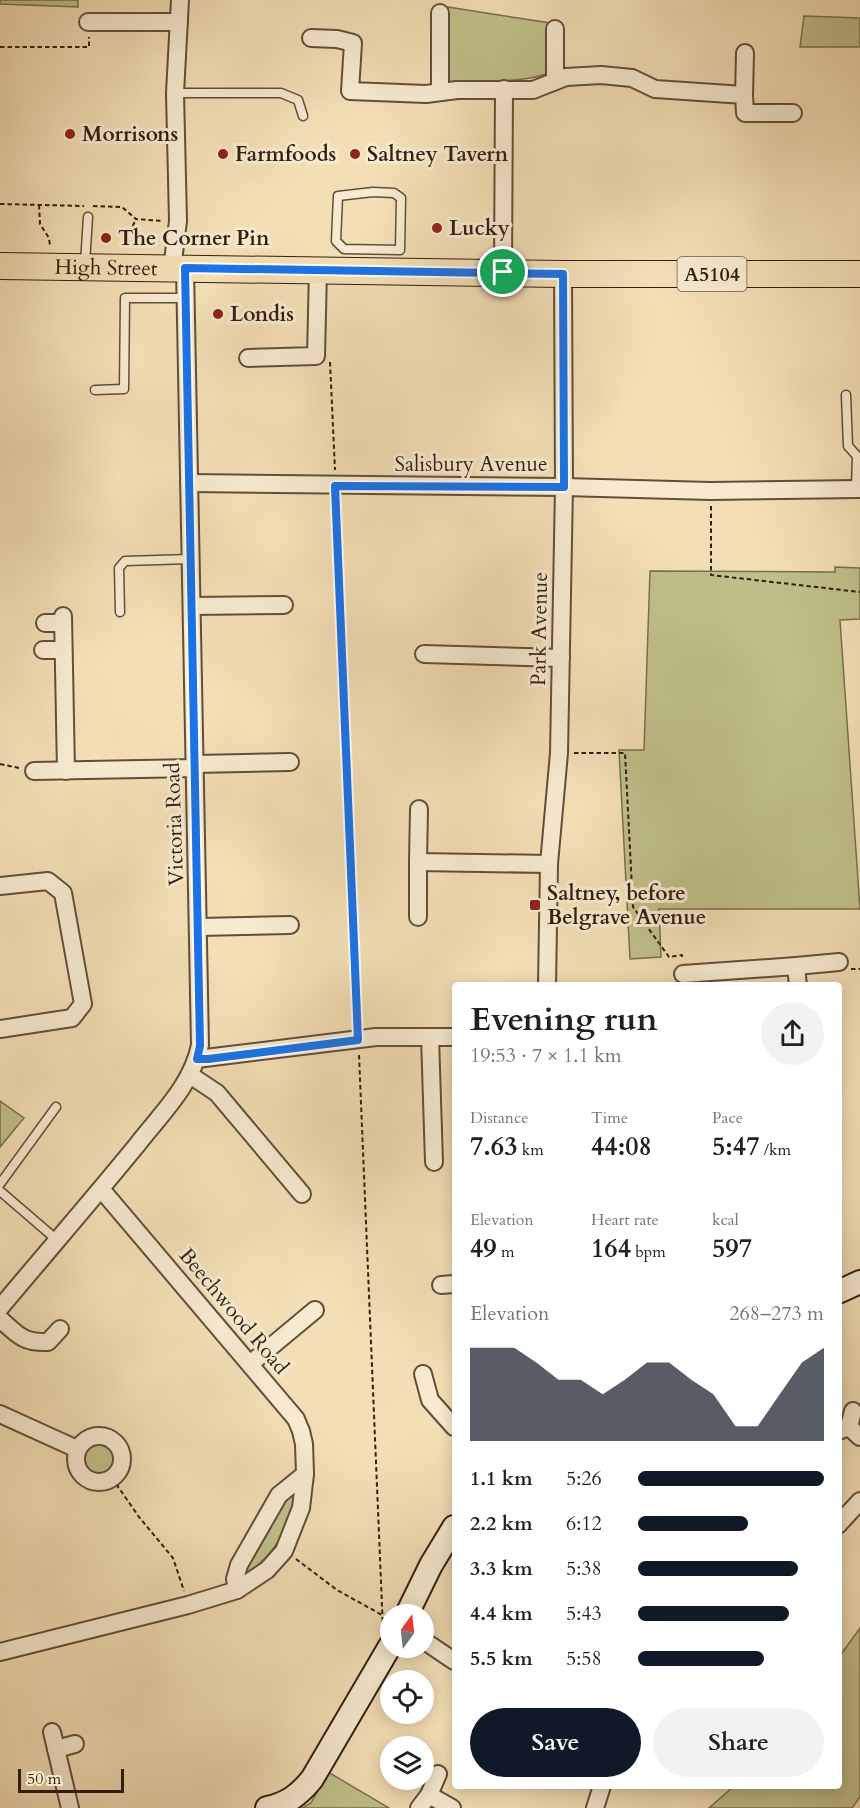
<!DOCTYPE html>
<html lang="en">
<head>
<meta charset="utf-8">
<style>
  :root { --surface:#fff; --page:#f2f2f2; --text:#202124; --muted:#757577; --accent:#111827 }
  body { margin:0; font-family:Cardo,serif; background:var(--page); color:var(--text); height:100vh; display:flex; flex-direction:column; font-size:22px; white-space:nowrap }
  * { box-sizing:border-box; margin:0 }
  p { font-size:20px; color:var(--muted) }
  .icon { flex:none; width:33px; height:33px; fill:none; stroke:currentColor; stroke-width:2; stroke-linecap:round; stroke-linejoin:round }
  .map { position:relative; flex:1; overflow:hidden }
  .sheet { position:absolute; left:452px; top:982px; width:390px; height:807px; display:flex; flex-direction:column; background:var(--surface); border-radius:6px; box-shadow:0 3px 15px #0003 }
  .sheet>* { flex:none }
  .needle { width:39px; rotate:15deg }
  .fabs { position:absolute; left:380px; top:1604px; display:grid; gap:12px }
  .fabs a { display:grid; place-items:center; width:54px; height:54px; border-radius:50%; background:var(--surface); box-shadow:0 3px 15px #0003; font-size:30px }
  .scale { position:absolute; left:18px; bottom:15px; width:106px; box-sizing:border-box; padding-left:6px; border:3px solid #321f10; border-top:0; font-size:16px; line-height:21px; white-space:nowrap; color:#321f10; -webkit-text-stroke:4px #f7eacf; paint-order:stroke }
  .pin { position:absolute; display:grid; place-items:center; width:51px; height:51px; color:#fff; margin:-26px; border:3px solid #fff; border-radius:50%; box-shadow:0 2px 6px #0007 }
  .round { display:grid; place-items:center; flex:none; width:63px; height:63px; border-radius:32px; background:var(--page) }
  .head { display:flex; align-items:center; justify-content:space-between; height:102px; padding:0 18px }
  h1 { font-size:33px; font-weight:600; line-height:45px }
  .stats { display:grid; grid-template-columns:repeat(3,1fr); gap:9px; height:102px; padding:6px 18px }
  .stats div { display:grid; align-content:center }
  .stats b { font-size:26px; font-weight:600 }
  .stats small { font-size:16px; font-weight:400 }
  .stats p { font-size:16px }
  .chart { height:168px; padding:12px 18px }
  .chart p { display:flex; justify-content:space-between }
  .chart svg { width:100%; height:108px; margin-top:6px; fill:var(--accent); opacity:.7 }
  .button { display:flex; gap:12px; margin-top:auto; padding:12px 18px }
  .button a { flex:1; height:69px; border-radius:36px; background:var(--accent); color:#fff; font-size:24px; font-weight:600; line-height:69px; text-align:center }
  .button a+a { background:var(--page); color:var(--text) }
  ul { padding:0 18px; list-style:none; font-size:20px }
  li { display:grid; grid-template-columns:96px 72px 1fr; align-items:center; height:45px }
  li i { height:15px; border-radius:8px; background:var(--accent) }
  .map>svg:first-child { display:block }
  .green { fill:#c0c08a; stroke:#79704d; stroke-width:1.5 }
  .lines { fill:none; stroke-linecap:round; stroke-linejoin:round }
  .lane-casing { stroke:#624f39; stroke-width:11 }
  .street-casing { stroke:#624f39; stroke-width:20 }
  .secondary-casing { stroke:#321f10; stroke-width:26 }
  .primary-casing { stroke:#321f10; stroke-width:28 }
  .path { stroke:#321f10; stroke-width:2; stroke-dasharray:4.5 3; stroke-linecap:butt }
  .lane { stroke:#f7eacf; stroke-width:8 }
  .street { stroke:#f7eacf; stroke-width:16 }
  .secondary { stroke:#f7eacf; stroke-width:22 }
  .primary { stroke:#f3deb5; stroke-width:26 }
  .route-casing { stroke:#fff; stroke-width:12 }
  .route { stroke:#1a73e8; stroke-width:8 }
  .poi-dot { fill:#8f2418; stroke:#f7eacf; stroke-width:2 }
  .labels { text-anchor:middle; stroke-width:6; stroke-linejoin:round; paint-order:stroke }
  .shield { fill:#f7eacf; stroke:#6d5c49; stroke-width:1.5 }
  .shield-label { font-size:20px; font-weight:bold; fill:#321f10 }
  .poi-label { font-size:21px; font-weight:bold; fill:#321f10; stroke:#f7eacf; text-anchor:start }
  .street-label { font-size:21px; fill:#321f10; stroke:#f7eacf }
</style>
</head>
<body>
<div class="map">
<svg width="860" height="1808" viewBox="0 0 860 1808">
  <rect width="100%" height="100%" fill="#f3deb5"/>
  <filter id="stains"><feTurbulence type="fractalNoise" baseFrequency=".00333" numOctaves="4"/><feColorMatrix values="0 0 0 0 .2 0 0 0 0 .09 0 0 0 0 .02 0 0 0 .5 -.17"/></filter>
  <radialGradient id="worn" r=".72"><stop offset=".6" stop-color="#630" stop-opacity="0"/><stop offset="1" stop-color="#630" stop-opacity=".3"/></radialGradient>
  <!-- green -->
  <g class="green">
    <path d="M0,0H78V7L0,4Z"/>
    <path d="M448,7L550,23L549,73C517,85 482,78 448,83Z"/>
    <path d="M804,16L860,18V47H800Z"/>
    <path d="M835,567L860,568V619L840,620L860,909H659L661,957L630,959L619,750H644L650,571L835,572Z"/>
    <path d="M0,1101L24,1118L0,1147Z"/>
    <circle cx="98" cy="1458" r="16"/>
    <path d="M296,1491C290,1525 277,1554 248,1572L243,1571L288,1492Z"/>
    <path d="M860,1628V1797L852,1808H709L733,1787L838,1786L839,1657Z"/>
    <path d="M328,1772L389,1808H302L311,1803Z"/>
  </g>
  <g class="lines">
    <!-- lane casing -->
    <g class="lane-casing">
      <g id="lane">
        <path d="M175,93H281L298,100L303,116"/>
        <path d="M373,192L394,193L401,198L400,250L344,249L336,241L338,196Z"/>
        <path d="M85,264L88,217"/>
        <path d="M95,390L124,389L125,298H185"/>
        <path d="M846,395L848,446L857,456L856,489"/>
        <path d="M120,612L119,568L125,561L190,559"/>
        <path d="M0,1184L56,1107"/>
        <path d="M0,1191L57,1240"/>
      </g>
    </g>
    <!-- street casing -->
    <g class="street-casing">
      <g id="street">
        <path d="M440,13V92"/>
        <path d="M88,22H179"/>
        <path d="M311,38L337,39L353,43L350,91L426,94L457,90H533L566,77L601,75L632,78L655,89L744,95L745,113H793"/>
        <path d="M555,81V29"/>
        <path d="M744,95L745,53"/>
        <path d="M172,269L178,221L175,93L180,0"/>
        <path d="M503,272L504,89"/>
        <path d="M248,358L316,356L318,270"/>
        <path d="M189,483L564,487L710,491L860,489"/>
        <path d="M192,606L284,605"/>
        <path d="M63,616L66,771"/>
        <path d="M45,623H63"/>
        <path d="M43,650H63"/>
        <path d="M424,654L561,658"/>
        <path d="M195,764L290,762"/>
        <path d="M34,771L195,768"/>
        <path d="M419,809L418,862L549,864"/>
        <path d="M0,886L48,881L63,893L83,1004L72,1018L0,1029"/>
        <path d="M418,917V862"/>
        <path d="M199,927L290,925"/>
        <path d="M796,966L839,962"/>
        <path d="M683,974L796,966L798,986"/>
        <path d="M547,986L549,864L559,753L564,487L563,274"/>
        <path d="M430,1037L434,1162"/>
        <path d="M197,1059L376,1037H454"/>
        <path d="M190,1075L217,1093L302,1194"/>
        <path d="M101,1189L296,1419L301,1431L304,1444L305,1474L279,1495L239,1565L235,1579L237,1590"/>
        <path d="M441,1285L454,1284"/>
        <path d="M0,1308C46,1253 92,1200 137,1145C161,1114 192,1085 200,1045L185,268"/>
        <path d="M0,1319C18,1335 23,1343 48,1342L60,1329"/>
        <path d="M250,1364L315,1310"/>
        <path d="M423,1374L430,1400L454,1427"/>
        <path d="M0,1414L77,1449"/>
        <path d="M849,1427L853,1411"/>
        <path d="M838,1431L849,1427L860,1437"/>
        <circle cx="99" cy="1459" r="23"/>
        <path d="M838,1525L860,1501"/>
        <path d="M423,1640L454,1661"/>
        <path d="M0,1652L188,1605L237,1590L267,1570L284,1551L301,1508L305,1474"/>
        <path d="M52,1732L70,1808"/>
        <path d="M56,1749L75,1744"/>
        <path d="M429,1795L452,1808"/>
        <path d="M419,1808L429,1795L438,1774"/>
        <path d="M595,1808L602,1786"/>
      </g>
    </g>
    <!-- secondary casing -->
    <g class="secondary-casing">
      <g id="secondary">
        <path d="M838,1292L860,1282"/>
        <path d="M407,1614L431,1565L454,1527"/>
        <path d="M267,1808C287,1804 299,1795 312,1779L390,1646"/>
      </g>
    </g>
    <!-- primary casing -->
    <g class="primary-casing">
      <g id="primary">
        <path id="s1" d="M0,266L563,274H860"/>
      </g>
    </g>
    <!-- path -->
    <g class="path">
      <path d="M0,47H89V37"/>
      <path d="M0,204L84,206"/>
      <path d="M39,205L40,224L49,238L50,246"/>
      <path d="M93,206L122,207L136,219L163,221"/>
      <path d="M126,247L125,243L136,219"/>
      <path d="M330,362L335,470"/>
      <path d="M336,500L357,1025"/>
      <path d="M711,506V575L860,592"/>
      <path d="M574,753H625L633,907L669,957L682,955V958"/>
      <path d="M0,764L19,768"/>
      <path d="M851,969H860"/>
      <path d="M359,1055L383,1630"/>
      <path d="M112,1478L139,1517L173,1558L184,1591"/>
      <path d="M296,1559L337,1590L382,1615"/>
    </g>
    <!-- lane -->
    <use href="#lane" class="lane"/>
    <!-- street -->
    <use href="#street" class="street"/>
    <!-- secondary -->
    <use href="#secondary" class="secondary"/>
    <!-- primary -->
    <use href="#primary" class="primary"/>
  </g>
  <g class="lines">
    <!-- route casing -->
    <g class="route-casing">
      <path id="route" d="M185,268L563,274L564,487L335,486L358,1040L208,1059H197L200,1046Z"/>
    </g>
    <!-- route -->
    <use href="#route" class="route"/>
  </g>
  <!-- markers -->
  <g class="poi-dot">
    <circle cx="70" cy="134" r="6"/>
    <circle cx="223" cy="154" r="6"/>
    <circle cx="355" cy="154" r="6"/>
    <circle cx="437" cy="228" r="6"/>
    <circle cx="106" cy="238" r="6"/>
    <circle cx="218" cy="314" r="6"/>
    <rect x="529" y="899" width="12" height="12" rx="3"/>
  </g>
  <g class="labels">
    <!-- shield labels -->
    <rect class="shield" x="677.5" y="257" width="69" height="34" rx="4.5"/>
    <g class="shield-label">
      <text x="712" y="281">A5104</text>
    </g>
    <!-- poi labels -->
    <g class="poi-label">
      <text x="82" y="141">Morrisons</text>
      <text x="235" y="161">Farmfoods</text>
      <text x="367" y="161">Saltney Tavern</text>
      <text x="449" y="235">Lucky</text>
      <text x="118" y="245">The Corner Pin</text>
      <text x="230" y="321">Londis</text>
      <text x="547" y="900">Saltney, before<tspan x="547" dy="24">Belgrave Avenue</tspan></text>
    </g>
    <!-- street labels -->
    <g class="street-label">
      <text dy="7" stroke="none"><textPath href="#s1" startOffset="106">High Street</textPath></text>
      <text x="471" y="471">Salisbury Avenue</text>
      <text transform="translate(539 629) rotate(-89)" y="7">Park Avenue</text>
      <text transform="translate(174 824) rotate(-92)" y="7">Victoria Road</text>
      <text transform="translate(234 1311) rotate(50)" y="7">Beechwood Road</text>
    </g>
  </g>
  <rect width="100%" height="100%" filter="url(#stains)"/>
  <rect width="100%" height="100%" fill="url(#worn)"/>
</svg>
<div class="fabs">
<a><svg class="needle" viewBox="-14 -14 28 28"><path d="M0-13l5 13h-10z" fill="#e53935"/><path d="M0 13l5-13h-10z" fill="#757577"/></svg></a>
<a><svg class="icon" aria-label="locate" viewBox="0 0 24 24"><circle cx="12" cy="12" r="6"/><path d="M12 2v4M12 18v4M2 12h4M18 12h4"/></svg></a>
<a><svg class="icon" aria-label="layers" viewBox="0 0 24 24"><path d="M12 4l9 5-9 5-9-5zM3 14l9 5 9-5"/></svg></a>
</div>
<div class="scale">50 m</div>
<div class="pin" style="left:503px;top:272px;background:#1e9e55"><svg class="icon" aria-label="arrive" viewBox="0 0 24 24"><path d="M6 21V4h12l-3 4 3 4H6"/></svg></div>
<section class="sheet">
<div class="head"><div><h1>Evening run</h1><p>19:53 · 7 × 1.1 km</p></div><a class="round"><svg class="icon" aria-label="share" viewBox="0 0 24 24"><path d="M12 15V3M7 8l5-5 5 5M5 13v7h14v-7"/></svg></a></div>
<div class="stats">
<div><p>Distance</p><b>7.63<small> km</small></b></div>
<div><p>Time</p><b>44:08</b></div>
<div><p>Pace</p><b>5:47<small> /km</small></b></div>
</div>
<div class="stats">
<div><p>Elevation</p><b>49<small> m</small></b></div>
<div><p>Heart rate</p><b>164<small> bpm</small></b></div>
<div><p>kcal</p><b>597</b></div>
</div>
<div class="chart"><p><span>Elevation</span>268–273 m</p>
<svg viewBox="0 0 160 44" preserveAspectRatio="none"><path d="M0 44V6L10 6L20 6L30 12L40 19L50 19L60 25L70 19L80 12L90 12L100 19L110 25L120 38L130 38L140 25L150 12L160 6V44z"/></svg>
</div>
<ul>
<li><b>1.1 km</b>5:26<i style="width:100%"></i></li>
<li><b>2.2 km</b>6:12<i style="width:59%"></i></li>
<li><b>3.3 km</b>5:38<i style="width:86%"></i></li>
<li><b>4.4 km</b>5:43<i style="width:81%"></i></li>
<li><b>5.5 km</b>5:58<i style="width:68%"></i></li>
</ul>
<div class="button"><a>Save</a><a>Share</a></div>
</section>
</div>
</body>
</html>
